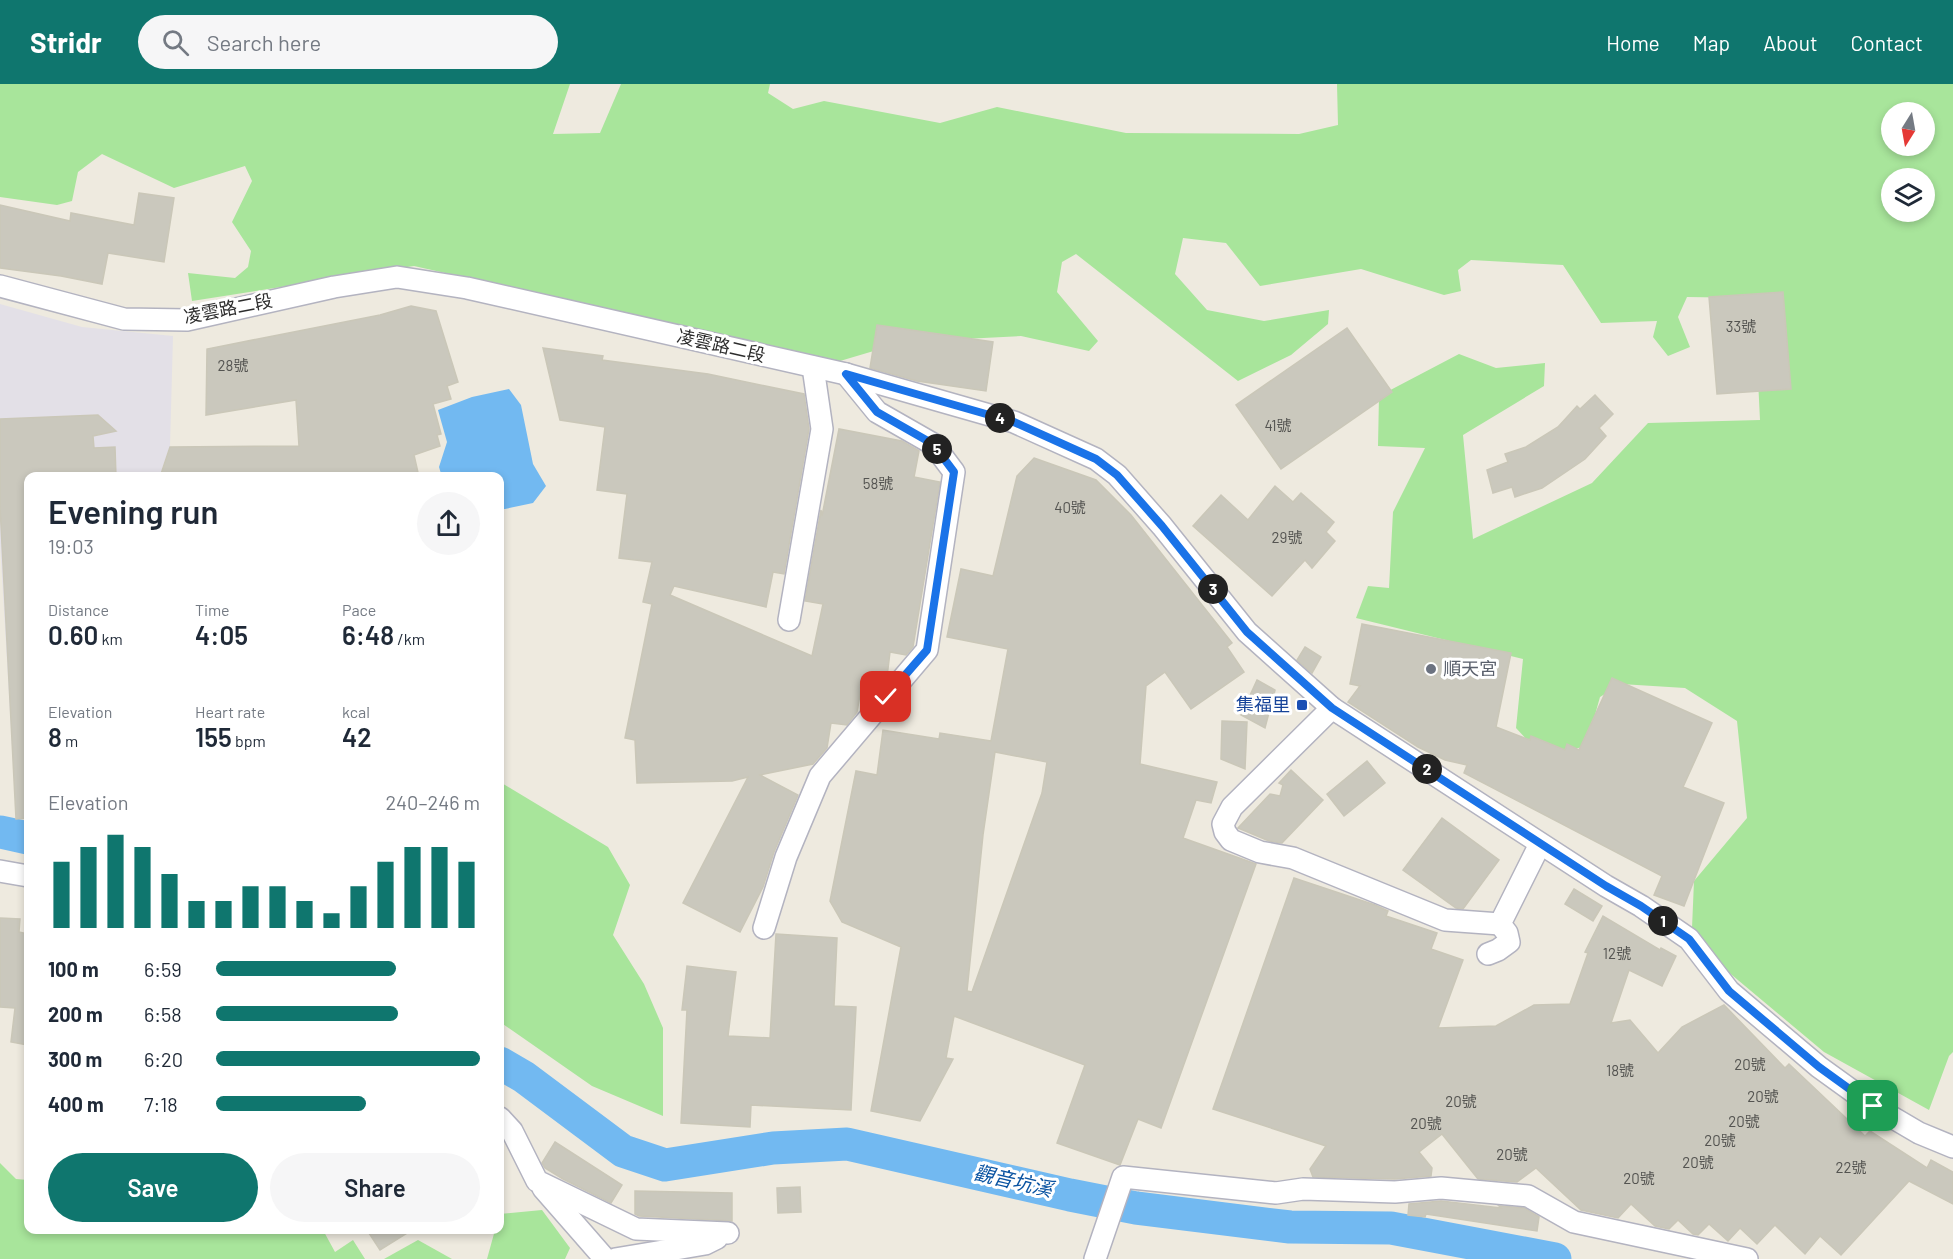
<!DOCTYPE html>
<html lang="en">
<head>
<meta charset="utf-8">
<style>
  :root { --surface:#fff; --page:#f6f6f7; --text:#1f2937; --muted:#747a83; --accent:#0f766e }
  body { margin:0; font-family:Barlow,"Noto Sans TC",sans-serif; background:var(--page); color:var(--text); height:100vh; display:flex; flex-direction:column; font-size:22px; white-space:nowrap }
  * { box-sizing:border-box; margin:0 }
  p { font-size:20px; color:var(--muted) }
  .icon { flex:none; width:33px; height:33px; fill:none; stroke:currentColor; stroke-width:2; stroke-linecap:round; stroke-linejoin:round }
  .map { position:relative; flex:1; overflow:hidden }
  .side { position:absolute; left:24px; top:388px; width:480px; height:762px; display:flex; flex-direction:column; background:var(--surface); border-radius:12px; box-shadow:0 3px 9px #0003 }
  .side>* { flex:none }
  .needle { width:39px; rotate:191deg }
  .fabs { position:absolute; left:1881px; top:18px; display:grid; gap:12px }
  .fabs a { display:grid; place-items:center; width:54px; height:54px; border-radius:50%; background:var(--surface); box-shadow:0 3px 9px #0003; font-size:30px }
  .pin { position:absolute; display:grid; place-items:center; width:51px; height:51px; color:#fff; margin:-26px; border-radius:12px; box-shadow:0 3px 9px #0006 }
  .km { position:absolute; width:30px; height:30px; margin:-15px; border-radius:50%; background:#222; color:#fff; font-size:16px; line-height:30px; text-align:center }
  .round { display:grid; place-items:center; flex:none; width:63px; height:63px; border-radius:32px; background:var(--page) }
  .headline { display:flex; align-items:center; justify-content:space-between; height:102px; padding:0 24px }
  h1 { font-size:33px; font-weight:600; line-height:45px }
  .figures { display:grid; grid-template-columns:repeat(3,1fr); gap:9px; height:102px; padding:6px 24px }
  .figures div { display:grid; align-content:center }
  .figures b { font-size:26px; font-weight:600 }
  .figures small { font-size:16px; font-weight:400 }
  .figures p { font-size:16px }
  .chart { height:168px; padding:12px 24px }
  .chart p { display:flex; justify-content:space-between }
  .chart svg { width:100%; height:108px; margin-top:6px; stroke:var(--accent); stroke-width:6 }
  .action { display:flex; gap:12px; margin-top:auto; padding:12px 24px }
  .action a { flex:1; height:69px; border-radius:36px; background:var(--accent); color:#fff; font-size:24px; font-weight:600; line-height:69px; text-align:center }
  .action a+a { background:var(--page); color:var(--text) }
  ul { padding:0 24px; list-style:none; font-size:20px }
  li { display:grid; grid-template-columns:96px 72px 1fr; align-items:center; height:45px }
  li i { height:15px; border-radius:8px; background:var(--accent) }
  header { display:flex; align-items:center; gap:36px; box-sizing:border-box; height:84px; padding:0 30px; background:var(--accent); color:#fff }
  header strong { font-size:28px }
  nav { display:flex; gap:33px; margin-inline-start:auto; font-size:21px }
  .search { width:420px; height:54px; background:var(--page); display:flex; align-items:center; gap:15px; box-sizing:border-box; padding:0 21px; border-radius:33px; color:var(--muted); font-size:22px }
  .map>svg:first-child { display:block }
  .industrial { fill:#e3e0e7 }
  .green { fill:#a8e59b; fill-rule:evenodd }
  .water { fill:#72b9f1 }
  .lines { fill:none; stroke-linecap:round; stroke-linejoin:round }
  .river { stroke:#72b9f1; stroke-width:33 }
  .building { fill:#cac8bd; stroke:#cac7b8; stroke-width:1.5; fill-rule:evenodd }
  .minor-casing { stroke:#b3b3c0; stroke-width:24 }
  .minor { stroke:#fff; stroke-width:21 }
  .route-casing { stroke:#fff; stroke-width:12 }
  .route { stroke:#1a73e8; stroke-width:8 }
  .worship-dot { fill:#6b7280; stroke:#fff; stroke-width:2 }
  .transit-dot { fill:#1a4fb4; stroke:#fff; stroke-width:2 }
  .labels { text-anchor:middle; stroke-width:6; stroke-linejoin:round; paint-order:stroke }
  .number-label { font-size:15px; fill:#545451 }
  .street-label { font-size:18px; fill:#2d2d2d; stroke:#fff }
  .worship-label { font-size:18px; fill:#5b616d; stroke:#fff; text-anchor:start }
  .transit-label { font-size:18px; fill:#164399; stroke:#fff; text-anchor:end }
  .water-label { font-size:20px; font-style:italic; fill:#0b54a2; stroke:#fff }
</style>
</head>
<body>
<header>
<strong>Stridr</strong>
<div class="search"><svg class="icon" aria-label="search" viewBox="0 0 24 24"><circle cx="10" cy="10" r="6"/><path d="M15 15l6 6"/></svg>Search here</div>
<nav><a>Home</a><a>Map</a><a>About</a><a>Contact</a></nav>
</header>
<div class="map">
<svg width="1953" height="1175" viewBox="0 0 1953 1175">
  <rect width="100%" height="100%" fill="#eeeadf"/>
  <!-- industrial -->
  <path class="industrial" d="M0,220L82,243L173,252L170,363L160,393H28V717L15,713L0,459Z"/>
  <!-- green -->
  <g class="green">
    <path d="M0,0H570L553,50L600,49L621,0H770L768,9L793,25L824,17L940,39L997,23L1126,49L1299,50L1338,41L1337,0H1953V968L1949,972L1929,1026L1824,968L1714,876L1692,844L1694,797L1747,734L1737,637L1685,604L1621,600L1600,613L1586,663L1539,669L1516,644L1523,575L1356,534L1368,502L1389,504L1393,428L1425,364L1378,362L1379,312L1459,270L1496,284L1545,279L1544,302L1463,351L1473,455L1592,399L1648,339L1760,336L1754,214L1687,213L1678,233L1690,263L1668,272L1653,253L1657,237L1601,239L1563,181L1471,176L1458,186L1461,207L1444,211L1361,185L1260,202L1226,159L1183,154L1175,190L1207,226L1264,237L1329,226L1328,240L1291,271L1238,297L1076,170L1062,178L1057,208L1098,257L1089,267L1021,252L904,258L840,277L414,182L192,217L188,189L235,194L248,183L251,167L232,138L252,97L245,82L174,104L102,70L78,88L72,117L57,121L0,113ZM1892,28H1924V62H1892ZM1892,94H1924V128H1892Z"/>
    <path d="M500,698L608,763L630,801L613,851L644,900L663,944V1032L592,1002L500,938Z"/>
    <path d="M0,1079L16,1095L28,1096V1146H323L335,1168L353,1156L365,1175H0Z"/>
    <path d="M542,1126L570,1164L565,1175H487L495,1146H500V1130Z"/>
    <path d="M418,1156L452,1175H384Z"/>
  </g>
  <!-- water -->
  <path class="water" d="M509,305L521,321L533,380L546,402L533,419L500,426V393H442L439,383L447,358L438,326L472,313Z"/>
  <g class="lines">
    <!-- river -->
    <g class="river">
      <path d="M0,748L28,754"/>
      <path d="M500,979L524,993L623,1067L665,1081L773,1064L847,1060L1070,1111L1136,1124L1290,1143L1391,1144L1555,1175"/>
    </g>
  </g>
  <!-- building -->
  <g class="building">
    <path d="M139,109L174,114L164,178L108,169L102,200L61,192L0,184V121L70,137L71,129L134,141Z"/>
    <path d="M1783,208L1791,305L1717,310L1709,213Z"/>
    <path d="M411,222L436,227L458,298L447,302L451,315L433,320L441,350L437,351L440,362L414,371L419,393H160L170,363L299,362L296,316L206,331L207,265L380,231Z"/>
    <path d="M877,241L993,258L986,307L917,297L870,284Z"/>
    <path d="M1347,244L1392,308L1281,385L1236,321Z"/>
    <path d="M543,264L603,272L602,276L708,290L804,310L809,345L784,490L773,488L766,523L674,502L670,511L812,572L823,520L805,517L821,426L822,432L839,345L902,357L919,367L914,393L940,398L913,563L906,571L890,568L887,593L876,606L861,605L857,628L847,641L831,639L827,664L813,680L760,691L798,711L774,768L763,803L740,848L683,819L748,693L732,697L637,699L635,656L625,654L652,520L643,518L652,478L619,474L627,410L597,406L605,343L560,336Z"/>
    <path d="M1595,311L1613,330L1599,344L1606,352L1585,375L1542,404L1515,413L1512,403L1493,409L1487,386L1508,378L1505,370L1526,363L1558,343L1577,322L1580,325Z"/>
    <path d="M98,331L116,347L93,352L94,364L115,363L116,393H28V734L16,735L0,422V335Z"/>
    <path d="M1034,374L1096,396L1131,431L1232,559L1227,563L1244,588L1191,625L1165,588L1146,602L1140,680L1217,698L1211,719L1196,716L1183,754L1256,780L1161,1044L1138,1035L1120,1081L1057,1059L1085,981L954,932L946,974L953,975L920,1037L871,1027L901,863L842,838L830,817L856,687L877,691L883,646L939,655L940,649L991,657L1008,565L947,553L961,485L993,492L1017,392ZM995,668L1047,678L1042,709L972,908L967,907L983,751Z"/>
    <path d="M1275,402L1293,418L1301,409L1334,438L1326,448L1335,457L1312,484L1305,476L1272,512L1193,442L1221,411L1248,436Z"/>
    <path d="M1362,540L1511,569L1496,643L1530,656L1531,652L1565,666L1567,660L1579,666L1612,594L1712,639L1683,703L1724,719L1684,822L1654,811L1662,792L1464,689L1467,681L1445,676L1418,663L1348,618L1360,602L1350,600Z"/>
    <path d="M1305,563L1321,573L1312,589L1297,576Z"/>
    <path d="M1257,596L1275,606L1265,644L1241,631Z"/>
    <path d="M1222,637L1247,638L1245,685L1221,675Z"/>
    <path d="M1367,677L1385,699L1344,732L1327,710Z"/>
    <path d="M1291,686L1323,716L1282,759L1269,757L1238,744L1270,710L1280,712L1283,701L1279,699Z"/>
    <path d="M1442,734L1499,776L1463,825L1456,824L1403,786Z"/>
    <path d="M1294,794L1375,821L1388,827L1386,832L1437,849L1431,865L1463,876L1438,944L1496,942L1534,921L1570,920L1588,869L1585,868L1603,832L1660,866L1661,864L1676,872L1662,902L1629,886L1611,939L1630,936L1658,969L1682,943L1724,921L1785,984L1789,980L1865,1052L1870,1047L1927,1084L1931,1076L1953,1088V1120L1909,1097L1841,1171L1820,1152L1805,1170L1775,1141L1757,1160L1740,1144L1728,1157L1709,1140L1698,1151L1693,1150L1678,1136L1669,1145L1655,1142L1631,1120L1618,1134L1581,1126L1536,1084L1517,1098L1478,1095L1442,1050L1419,1068L1432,1084L1431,1092L1395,1095L1313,1093L1310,1085L1326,1062L1213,1025Z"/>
    <path d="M1574,805L1602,822L1593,837L1565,820Z"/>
    <path d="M0,834L20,835L19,848L28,850V961L11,958L15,924L0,923Z"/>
    <path d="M776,850L837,854L834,922L856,923L851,1026L751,1021L750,1043L681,1039L687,926H682L687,882L736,888L728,952L770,954Z"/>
    <path d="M555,1058L622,1101L611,1119L563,1095L545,1084L542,1079Z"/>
    <path d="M800,1103L801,1128L778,1129L777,1104Z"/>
    <path d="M635,1107L732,1109V1137L639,1132L635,1130Z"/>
    <path d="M1441,1117L1501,1124L1499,1122L1524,1124L1539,1133L1537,1147L1426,1130L1425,1133L1408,1131L1409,1120Z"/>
    <path d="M367,1146H412L380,1166Z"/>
  </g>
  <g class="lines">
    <!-- minor casing -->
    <g class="minor-casing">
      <g id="minor">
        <path d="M0,202L124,235L187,236L334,203L397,193L467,204L846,290L1014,338L1096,375L1117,391L1162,442L1247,548L1332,624L1606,802L1641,822L1689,855L1729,907L1819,983L1873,1022L1919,1049L1953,1063"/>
        <path d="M789,536L822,345L813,283"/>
        <path d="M1332,624L1232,723L1223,740L1225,748L1231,756L1260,768L1293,774L1445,836L1500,840"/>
        <path d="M0,787L28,792"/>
        <path d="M764,844L786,773L820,692L927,566L954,388L933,360L877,328L846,290"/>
        <path d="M1488,870L1498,866L1509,858L1507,849L1500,840L1540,760"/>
        <path d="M500,1034L512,1047L537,1097L636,1145L728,1149"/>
        <path d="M543,1104L605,1175"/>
        <path d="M615,1175L705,1160L717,1154"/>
        <path d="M1095,1175L1123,1093L1276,1109L1303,1105L1395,1108L1441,1104L1528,1112L1574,1138L1747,1175"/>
      </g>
    </g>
    <!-- minor -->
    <use href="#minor" class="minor"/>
  </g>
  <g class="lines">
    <!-- route casing -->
    <g class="route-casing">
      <path id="route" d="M886,613L927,566L954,388L933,360L877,328L846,290L1014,338L1096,375L1117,391L1162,442L1247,548L1332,624L1606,802L1641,822L1689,855L1729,907L1819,983L1873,1022"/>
    </g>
    <!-- route -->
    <use href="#route" class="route"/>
  </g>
  <!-- markers -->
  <circle class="worship-dot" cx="1431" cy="585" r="6"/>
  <rect class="transit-dot" x="1296" y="615" width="12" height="12" rx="3"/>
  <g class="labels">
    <!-- number labels -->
    <g class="number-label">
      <text x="1741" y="248">33號</text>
      <text x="233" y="287">28號</text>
      <text x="1278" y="347">41號</text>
      <text x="878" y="405">58號</text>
      <text x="1070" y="429">40號</text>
      <text x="1287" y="459">29號</text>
      <text x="1617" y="875">12號</text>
      <text x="1750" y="986">20號</text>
      <text x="1620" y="992">18號</text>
      <text x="1763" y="1018">20號</text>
      <text x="1461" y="1023">20號</text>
      <text x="1744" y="1043">20號</text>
      <text x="1426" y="1045">20號</text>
      <text x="1720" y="1062">20號</text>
      <text x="1512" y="1076">20號</text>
      <text x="1698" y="1084">20號</text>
      <text x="1851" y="1089">22號</text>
      <text x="1639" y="1100">20號</text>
    </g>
    <!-- street labels -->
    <g class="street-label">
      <text transform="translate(228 225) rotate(-11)" y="6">凌雲路二段</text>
      <text transform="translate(721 262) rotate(13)" y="6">凌雲路二段</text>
    </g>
    <!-- worship labels -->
    <g class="worship-label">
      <text x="1443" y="591">順天宮</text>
    </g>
    <!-- transit labels -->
    <g class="transit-label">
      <text x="1290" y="627">集福里</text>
    </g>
    <!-- water labels -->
    <g class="water-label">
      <text transform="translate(1013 1097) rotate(13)" y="7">觀音坑溪</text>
    </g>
  </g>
</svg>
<div class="fabs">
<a><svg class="needle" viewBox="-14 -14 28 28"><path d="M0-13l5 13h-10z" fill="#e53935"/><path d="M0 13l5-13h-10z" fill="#747a83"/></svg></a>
<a><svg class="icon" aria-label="layers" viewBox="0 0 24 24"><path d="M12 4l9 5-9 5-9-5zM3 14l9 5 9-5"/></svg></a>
</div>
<div class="pin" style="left:1873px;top:1022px;background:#1e9e55"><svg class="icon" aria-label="arrive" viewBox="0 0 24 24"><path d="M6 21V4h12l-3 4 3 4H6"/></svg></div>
<div class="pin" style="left:886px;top:613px;background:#d93025"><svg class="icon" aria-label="check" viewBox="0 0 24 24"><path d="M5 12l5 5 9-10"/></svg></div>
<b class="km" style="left:1663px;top:837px">1</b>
<b class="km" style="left:1427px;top:685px">2</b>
<b class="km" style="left:1213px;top:505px">3</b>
<b class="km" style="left:1000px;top:334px">4</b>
<b class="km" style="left:937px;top:365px">5</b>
<section class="side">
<div class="headline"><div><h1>Evening run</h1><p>19:03</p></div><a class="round"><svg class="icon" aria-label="share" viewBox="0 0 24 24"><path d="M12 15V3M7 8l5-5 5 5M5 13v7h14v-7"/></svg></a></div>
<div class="figures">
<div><p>Distance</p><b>0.60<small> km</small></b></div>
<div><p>Time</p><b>4:05</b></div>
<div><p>Pace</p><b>6:48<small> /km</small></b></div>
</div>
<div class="figures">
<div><p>Elevation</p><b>8<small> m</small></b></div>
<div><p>Heart rate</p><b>155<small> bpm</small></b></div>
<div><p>kcal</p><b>42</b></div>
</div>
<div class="chart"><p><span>Elevation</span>240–246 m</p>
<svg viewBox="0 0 160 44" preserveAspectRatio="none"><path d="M5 44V17M15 44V11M25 44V6M35 44V11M45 44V22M55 44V33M65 44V33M75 44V27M85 44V27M95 44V33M105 44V38M115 44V27M125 44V17M135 44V11M145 44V11M155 44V17"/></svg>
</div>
<ul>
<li><b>100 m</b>6:59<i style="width:68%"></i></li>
<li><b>200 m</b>6:58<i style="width:69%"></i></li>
<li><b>300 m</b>6:20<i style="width:100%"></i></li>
<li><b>400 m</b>7:18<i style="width:57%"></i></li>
</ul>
<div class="action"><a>Save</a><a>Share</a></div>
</section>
</div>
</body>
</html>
